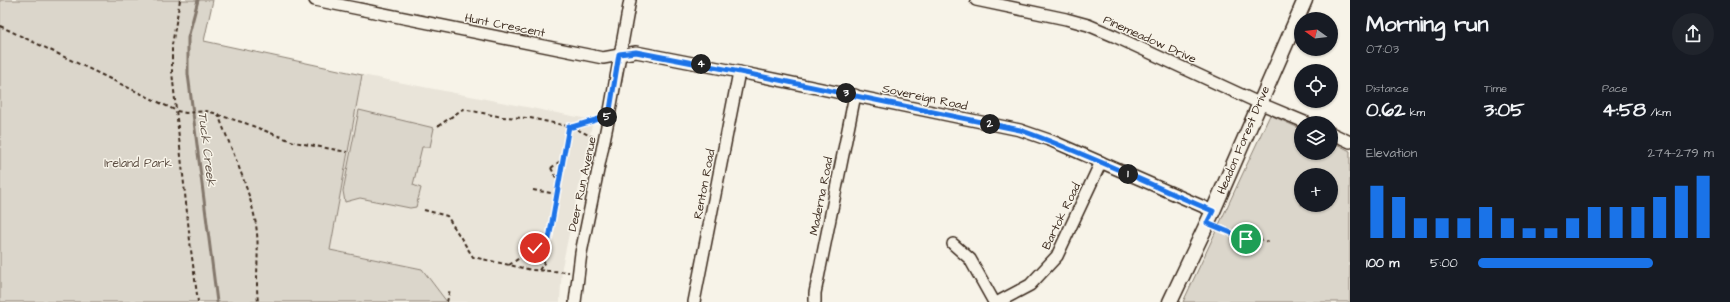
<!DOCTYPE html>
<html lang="en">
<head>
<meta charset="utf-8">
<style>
  :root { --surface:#171b24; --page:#20242c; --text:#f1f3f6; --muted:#9ea1a6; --accent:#1a73e8 }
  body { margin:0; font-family:"Architects Daughter",sans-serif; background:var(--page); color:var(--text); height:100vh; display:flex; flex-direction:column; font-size:15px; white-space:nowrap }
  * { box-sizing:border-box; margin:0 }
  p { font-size:13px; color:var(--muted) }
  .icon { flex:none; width:22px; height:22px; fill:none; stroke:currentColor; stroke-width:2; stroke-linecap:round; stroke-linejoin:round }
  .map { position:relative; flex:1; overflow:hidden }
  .side { display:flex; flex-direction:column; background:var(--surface); width:380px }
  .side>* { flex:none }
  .needle { width:26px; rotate:285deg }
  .buttons { position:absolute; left:1294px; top:12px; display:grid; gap:8px }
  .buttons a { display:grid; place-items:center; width:44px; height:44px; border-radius:50%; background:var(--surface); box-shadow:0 1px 3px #0004; font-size:20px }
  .pin { position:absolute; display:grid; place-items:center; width:34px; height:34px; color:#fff; margin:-17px; border:2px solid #fff; border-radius:50%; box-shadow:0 1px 4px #0007 }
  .km { position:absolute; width:20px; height:20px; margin:-10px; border-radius:50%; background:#222; color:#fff; font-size:11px; line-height:20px; text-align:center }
  .round { display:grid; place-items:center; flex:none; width:42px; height:42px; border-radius:21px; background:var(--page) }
  .summary { display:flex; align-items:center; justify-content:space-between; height:68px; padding:0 16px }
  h1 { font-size:22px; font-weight:700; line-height:30px }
  .metrics { display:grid; grid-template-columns:repeat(3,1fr); gap:6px; height:68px; padding:4px 16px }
  .metrics div { display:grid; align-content:center }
  .metrics b { font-size:20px; font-weight:700 }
  .metrics small { font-size:11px; font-weight:400 }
  .metrics p { font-size:11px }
  .chart { height:112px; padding:8px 16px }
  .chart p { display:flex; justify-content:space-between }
  .chart svg { width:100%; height:72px; margin-top:4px; stroke:var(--accent); stroke-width:6 }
  ul { padding:0 16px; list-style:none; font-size:13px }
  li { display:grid; grid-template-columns:64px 48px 1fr; align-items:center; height:30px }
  li i { height:10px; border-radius:5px; background:var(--accent) }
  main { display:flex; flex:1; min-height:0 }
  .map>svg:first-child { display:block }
  .built { fill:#e9e4d9 }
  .green { fill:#dbd6cb; stroke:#8b8074; fill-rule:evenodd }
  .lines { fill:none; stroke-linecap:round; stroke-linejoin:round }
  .stream { stroke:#84786c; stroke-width:3 }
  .minor-casing { stroke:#3b2a1e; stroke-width:14 }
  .tertiary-casing { stroke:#3b2a1e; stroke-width:17 }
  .path { stroke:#3b2a1e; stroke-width:2; stroke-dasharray:4 3; stroke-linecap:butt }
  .minor { stroke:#f7f3e8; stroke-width:11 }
  .tertiary { stroke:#f7f3e8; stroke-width:14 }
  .route-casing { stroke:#fff; stroke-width:8 }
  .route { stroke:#1a73e8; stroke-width:5 }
  .labels { text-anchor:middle; stroke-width:3; stroke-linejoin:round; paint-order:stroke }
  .street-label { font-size:12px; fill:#3b2a1e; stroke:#f7f3e8 }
  .park-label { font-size:12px; fill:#5b4c41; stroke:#f7f3e8 }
  .water-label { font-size:13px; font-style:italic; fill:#5f5145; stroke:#f7f3e8 }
</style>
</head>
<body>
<main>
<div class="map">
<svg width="1350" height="302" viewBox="0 0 1350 302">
  <rect width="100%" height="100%" fill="#f7f3e8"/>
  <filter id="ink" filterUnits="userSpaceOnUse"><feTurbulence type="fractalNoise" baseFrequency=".025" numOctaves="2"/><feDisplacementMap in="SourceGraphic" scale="8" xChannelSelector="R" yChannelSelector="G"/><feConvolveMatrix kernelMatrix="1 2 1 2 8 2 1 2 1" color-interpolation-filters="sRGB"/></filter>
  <g filter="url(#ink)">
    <!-- built -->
    <path class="built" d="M362,75L593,120L562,267L560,302H447L422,269L330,250Z"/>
    <!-- green -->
    <g class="green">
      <path d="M0,0H213L204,41L362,75L330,250L422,269L447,302H0Z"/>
      <path d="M359,110L434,128L430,147H422L413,185L421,188L416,207L410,208L360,198L345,202L343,191Z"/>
      <path d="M1270,115L1301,129V153H1331V141L1350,151V302H1183ZM1301,175H1331V205H1301Z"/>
    </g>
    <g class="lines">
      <!-- stream -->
      <path class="stream" d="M198,0L188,38V74L217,302"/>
      <!-- minor casing -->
      <g class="minor-casing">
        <g id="minor">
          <path d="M315,0L603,58L636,52L739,72L1020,130L1052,141L1213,211"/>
          <path d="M976,0L1066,19L1088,25L1114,36L1259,103L1307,123"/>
          <path d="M1331,133L1350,142"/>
          <path d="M953,244L970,259L994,302"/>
          <path d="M575,302L581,253L609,116L630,0"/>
          <path d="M694,302L739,72"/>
          <path d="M815,302V293L855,95"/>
          <path d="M998,302L1030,285L1057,256L1101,162"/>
        </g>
      </g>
      <!-- tertiary casing -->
      <g class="tertiary-casing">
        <path id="tertiary" d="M1170,302L1213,211L1305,0"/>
      </g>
      <!-- path -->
      <g class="path">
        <path d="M180,0L172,45V72L191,250L198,302"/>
        <path d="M0,26L177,111L186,113L206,111L218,114C230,147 251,191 256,225C260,251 255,276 258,302"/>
        <path d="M218,115L245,123L294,142L347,152"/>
        <path d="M438,126L463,109L502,117L530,118L572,127L595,138"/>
        <path d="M574,127L598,120"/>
        <path d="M551,168L558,181"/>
        <path d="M551,168L563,159"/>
        <path d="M533,190L557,194"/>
        <path d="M424,210L447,216L473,257L532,270L569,272"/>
        <path d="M1219,227L1246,239H1258L1269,242"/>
        <path d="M531,243L544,262"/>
        <path d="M509,265L548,239"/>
        <path d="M539,270L544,263L569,127"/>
        <path d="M447,302L450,289"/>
      </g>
      <!-- minor -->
      <use href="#minor" class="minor"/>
      <!-- tertiary -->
      <use href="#tertiary" class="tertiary"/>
    </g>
  </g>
  <g class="lines" filter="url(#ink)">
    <!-- route casing -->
    <g class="route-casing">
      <path id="route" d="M535,248L549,239L569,126L572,127L609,116L619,54L636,52L740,72L1020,130C1086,153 1148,184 1213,211L1207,223L1246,239"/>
    </g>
    <!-- route -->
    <use href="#route" class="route"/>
  </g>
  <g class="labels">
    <!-- street labels -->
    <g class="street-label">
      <text transform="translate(505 25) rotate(11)" y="4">Hunt Crescent</text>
      <text transform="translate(1150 39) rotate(24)" y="4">Pinemeadow Drive</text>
      <text transform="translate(925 97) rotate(12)" y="4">Sovereign Road</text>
      <text transform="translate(1243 140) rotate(-67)" y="4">Headon Forest Drive</text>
      <text transform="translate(582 184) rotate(-78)" y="4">Deer Run Avenue</text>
      <text transform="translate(704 184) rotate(-79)" y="4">Renton Road</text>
      <text transform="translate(821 196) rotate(-79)" y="4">Maderna Road</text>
      <text transform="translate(1061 216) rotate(-64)" y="4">Bartok Road</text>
    </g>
    <!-- park labels -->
    <g class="park-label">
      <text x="138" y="167">Ireland Park</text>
    </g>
    <!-- water labels -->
    <g class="water-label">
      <text transform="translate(208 149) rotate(83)" y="5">Tuck Creek</text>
    </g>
  </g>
</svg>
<div class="buttons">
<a><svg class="needle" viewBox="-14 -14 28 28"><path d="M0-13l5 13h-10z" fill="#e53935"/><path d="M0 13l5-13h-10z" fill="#9ea1a6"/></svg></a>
<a><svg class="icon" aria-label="locate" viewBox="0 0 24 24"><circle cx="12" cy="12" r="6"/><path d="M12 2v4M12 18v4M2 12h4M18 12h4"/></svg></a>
<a><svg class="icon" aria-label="layers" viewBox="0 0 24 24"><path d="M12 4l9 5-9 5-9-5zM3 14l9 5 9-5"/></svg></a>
<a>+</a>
</div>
<div class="pin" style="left:1246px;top:239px;background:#1e9e55"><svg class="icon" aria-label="arrive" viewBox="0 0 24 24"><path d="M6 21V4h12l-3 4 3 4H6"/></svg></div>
<div class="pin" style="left:535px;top:248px;background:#d93025"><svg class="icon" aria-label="check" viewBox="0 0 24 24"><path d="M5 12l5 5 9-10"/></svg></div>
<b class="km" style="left:1128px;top:174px">1</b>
<b class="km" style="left:990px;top:124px">2</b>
<b class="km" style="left:846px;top:93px">3</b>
<b class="km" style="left:701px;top:64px">4</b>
<b class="km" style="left:607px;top:117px">5</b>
</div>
<section class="side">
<div class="summary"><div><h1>Morning run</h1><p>07:03</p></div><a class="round"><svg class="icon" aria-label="share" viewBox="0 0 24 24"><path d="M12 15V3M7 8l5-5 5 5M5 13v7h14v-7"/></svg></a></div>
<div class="metrics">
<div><p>Distance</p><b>0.62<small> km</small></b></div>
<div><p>Time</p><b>3:05</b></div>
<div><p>Pace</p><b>4:58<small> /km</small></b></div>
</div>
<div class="chart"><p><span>Elevation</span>274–279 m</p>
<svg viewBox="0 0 160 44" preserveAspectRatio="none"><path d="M5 44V12M15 44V19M25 44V32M35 44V32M45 44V32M55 44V25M65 44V32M75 44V38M85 44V38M95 44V32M105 44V25M115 44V25M125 44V25M135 44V19M145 44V12M155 44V6"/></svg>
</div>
<ul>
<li><b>100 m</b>5:00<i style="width:74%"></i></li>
</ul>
</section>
</main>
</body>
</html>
